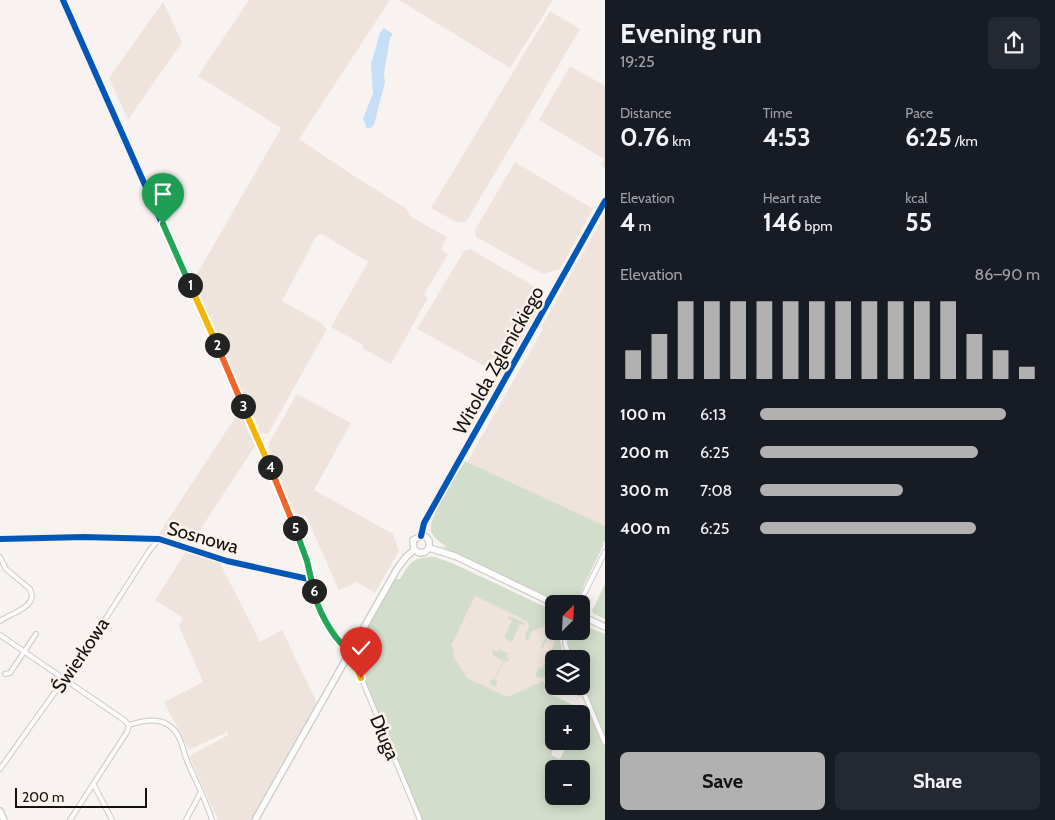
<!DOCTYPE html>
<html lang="en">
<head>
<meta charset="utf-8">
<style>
  :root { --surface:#171b24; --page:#242831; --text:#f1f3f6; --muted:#9ea1a6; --accent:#b2b1b2 }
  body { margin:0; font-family:Cabin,sans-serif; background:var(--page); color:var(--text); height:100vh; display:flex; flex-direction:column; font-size:19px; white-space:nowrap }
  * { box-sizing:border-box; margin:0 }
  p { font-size:16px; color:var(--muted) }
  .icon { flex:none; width:28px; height:28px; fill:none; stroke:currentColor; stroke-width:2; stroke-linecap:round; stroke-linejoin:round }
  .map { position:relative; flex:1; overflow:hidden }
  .drawer { display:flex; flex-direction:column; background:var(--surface); width:450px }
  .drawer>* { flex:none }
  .needle { width:32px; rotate:24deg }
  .tools { position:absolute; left:545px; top:595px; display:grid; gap:10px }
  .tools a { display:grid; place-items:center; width:45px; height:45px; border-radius:8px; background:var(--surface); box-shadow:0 2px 12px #0003; font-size:25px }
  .scale { position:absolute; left:15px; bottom:12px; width:132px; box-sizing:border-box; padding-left:5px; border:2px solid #14110f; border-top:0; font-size:14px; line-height:18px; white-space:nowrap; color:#14110f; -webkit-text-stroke:4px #fbf2ec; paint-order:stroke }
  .pin { position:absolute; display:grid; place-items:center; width:42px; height:42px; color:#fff; margin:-51px -21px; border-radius:50% 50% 50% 0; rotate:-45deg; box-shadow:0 0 5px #0007 }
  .pin .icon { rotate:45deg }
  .km { position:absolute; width:25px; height:25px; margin:-12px; border-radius:50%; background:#222; color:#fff; font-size:14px; line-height:25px; text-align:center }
  .round { display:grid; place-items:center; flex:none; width:52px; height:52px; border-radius:8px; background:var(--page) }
  .summary { display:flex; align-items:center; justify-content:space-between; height:85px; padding:0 15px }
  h1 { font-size:28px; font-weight:700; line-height:38px }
  .stats { display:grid; grid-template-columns:repeat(3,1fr); gap:8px; height:85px; padding:5px 15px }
  .stats div { display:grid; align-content:center }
  .stats b { font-size:25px; font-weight:700 }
  .stats small { font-size:14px; font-weight:400 }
  .stats p { font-size:14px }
  .chart { height:140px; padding:10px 15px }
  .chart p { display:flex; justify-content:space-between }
  .chart svg { width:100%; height:90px; margin-top:5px; stroke:var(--accent); stroke-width:6 }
  .primary-button { display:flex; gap:10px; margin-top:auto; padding:10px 15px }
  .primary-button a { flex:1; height:58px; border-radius:8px; background:var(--accent); color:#111; font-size:20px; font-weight:700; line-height:58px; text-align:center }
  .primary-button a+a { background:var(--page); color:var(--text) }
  ul { padding:0 15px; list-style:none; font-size:16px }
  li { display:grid; grid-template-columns:80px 60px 1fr; align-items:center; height:38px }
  li i { height:12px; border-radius:6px; background:var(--accent) }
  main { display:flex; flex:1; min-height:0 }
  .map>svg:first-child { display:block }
  .built { fill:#efe4dd }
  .green { fill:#d2ddcb; fill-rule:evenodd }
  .water { fill:#c7dff6 }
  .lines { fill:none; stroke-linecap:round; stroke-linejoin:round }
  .street-casing { stroke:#cdc9c6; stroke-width:6 }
  .secondary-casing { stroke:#cdc9c6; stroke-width:8 }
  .street { stroke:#fefdfd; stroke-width:4 }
  .secondary { stroke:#fefdfd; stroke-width:5.5 }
  .cycleway-casing { stroke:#fbf2ec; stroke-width:9 }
  .cycleway { stroke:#0057b8; stroke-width:6 }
  .split-1-casing { stroke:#fff; stroke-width:10 }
  .split-2-casing { stroke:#fff; stroke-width:10 }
  .split-3-casing { stroke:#fff; stroke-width:10 }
  .split-4-casing { stroke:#fff; stroke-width:10 }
  .split-5-casing { stroke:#fff; stroke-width:10 }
  .split-6-casing { stroke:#fff; stroke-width:10 }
  .split-7-casing { stroke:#fff; stroke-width:10 }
  .split-8-casing { stroke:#fff; stroke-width:10 }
  .split-1 { stroke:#22a559; stroke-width:6 }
  .split-2 { stroke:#f5b400; stroke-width:6 }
  .split-3 { stroke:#f0652b; stroke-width:6 }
  .split-4 { stroke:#f5b400; stroke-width:6 }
  .split-5 { stroke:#f0652b; stroke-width:6 }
  .split-6 { stroke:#22a559; stroke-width:6 }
  .split-7 { stroke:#22a559; stroke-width:6 }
  .split-8 { stroke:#f5b400; stroke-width:6 }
  .labels { text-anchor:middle; stroke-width:5; stroke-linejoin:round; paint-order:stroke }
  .street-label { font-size:19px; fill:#14110f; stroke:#fbf2ec }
</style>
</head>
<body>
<main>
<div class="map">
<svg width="605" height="820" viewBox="0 0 605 820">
  <rect width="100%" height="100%" fill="#f8f3f0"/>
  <!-- built -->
  <g class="built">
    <path d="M249,0H390L299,139L354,176L407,209L411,217L447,237L441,249L448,254L424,295L428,298L391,364L362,348L363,345L331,327L368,262L322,234L317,235L282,301L320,322L327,329L268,434L261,433L193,281L281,128L198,76Z"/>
    <path d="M399,0H553L510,68Z"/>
    <path d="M163,2L182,42L128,120L109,78Z"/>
    <path d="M550,11L580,29L466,222H456L431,208Z"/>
    <path d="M570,66L605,86V168L601,165L604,159L539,120Z"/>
    <path d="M515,162L593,209L560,269L543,274L476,237L475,230Z"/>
    <path d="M605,213V527L467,462L543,329L541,328Z"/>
    <path d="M470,249L537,288L541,304L501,375L417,329L464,251Z"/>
    <path d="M297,394L351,423L314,490L393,534L399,551L375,593L357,582L339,590L306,516L293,512L269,450V443Z"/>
    <path d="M240,410L257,443L192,542L173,536L158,535Z"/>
    <path d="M187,550L219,561L260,642L282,630L317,703L251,820H218L189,756L228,735L227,732L189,750L164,702L203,682L179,626L183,618L155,600Z"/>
    <path d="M472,575L554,613V631H561L556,643L562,659H554V678L508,698L465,679L440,641Z"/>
  </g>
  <!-- green -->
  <g class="green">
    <path d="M465,461L605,526V542H603V546L579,596L560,602L440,546L447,547C441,543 433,538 431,531C427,519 458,473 465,461Z"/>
    <path d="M435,557L452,563L554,611V625L543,648L540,649L552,623L532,631L527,642L525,636L529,627L527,621L475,596L451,646L454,648L453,656L467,678L505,696H510L543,681L546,687L544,691L573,705L569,714H554V741H557L551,755L560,759L569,741H581V714L583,710L580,709L583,706L588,708L605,747V820H422L353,652L395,579H400C411,561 413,557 435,557ZM554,769H581V796H554Z"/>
    <path d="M605,584V619L594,614L592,611Z"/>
    <path d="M509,616L525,623L524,625L520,624L512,642L504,638L512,620L508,618Z"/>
    <path d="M588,627L605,634V739L581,681V659H572L568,642L571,632L581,631V628Z"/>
    <path d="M559,631H562L560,641L562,649L560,653L548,658Z"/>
    <path d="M499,649L508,653L506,657L509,658L508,662L504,661L495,680L498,682L495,687L490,684L491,679L494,680L503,661L494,656L492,653L493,650L498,652Z"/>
    <path d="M561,655L562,659H554V672L541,678L536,677V674L539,667L542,669L546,662Z"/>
    <path d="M559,686H577L581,697Z"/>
  </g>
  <!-- water -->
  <path class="water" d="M384,28L393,34L390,38L384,74L385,82L374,125L371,128H367L363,119L373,93L371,64L380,33Z"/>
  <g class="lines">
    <!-- street casing -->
    <g class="street-casing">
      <g id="street">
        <path d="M63,0L262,449L299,538L313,580L316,602L339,641L350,651"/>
        <path d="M0,539L84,537L159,539L227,561L313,580"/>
        <path d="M0,557L6,569L30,589C39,607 11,613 0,621"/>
        <path d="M579,604L605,552"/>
        <path d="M567,631L565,643L570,659"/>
        <path d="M0,635L124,720L129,725"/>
        <path d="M348,656L356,665L420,820"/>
        <path d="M5,674L10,673L36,634"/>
        <path d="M581,686L605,743"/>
        <path d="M129,725C152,717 173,717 182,745C184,751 185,757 188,763C196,782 206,800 212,820"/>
        <path d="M0,769L92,640L149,551L159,539"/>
        <path d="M94,785L112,820"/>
        <path d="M70,820L127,732L129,725"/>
        <path d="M186,820L201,792"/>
      </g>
    </g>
    <!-- secondary casing -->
    <g class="secondary-casing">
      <g id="secondary">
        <path d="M421,536L424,523L605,201"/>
        <path d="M429,548L455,556L555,604"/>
        <path d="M414,550L420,553L425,552L429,548V541L426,537L421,536"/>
        <path d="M414,550L413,540L421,536"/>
        <path d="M581,608L583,614L581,618"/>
        <path d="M582,616L605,627"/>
        <path d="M0,811L4,820"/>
        <path d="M255,820L397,569L406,557L414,550"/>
      </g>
    </g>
    <!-- street -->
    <use href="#street" class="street"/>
    <!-- secondary -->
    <use href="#secondary" class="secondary"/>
    <!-- cycleway casing -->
    <g class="cycleway-casing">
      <g id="cycleway">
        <path d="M63,0L262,449L299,538L313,580L316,602L339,641L350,651"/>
        <path d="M421,536L424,523L605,201"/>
        <path d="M0,539L84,537L159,539L227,561L313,580"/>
      </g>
    </g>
    <!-- cycleway -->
    <use href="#cycleway" class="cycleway"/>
  </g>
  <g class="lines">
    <!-- split-1 casing -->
    <g class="split-1-casing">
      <path id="split-1" d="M163,224L190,285"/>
    </g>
    <!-- split-2 casing -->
    <g class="split-2-casing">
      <path id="split-2" d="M190,285L217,345"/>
    </g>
    <!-- split-3 casing -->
    <g class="split-3-casing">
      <path id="split-3" d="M217,345L243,406"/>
    </g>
    <!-- split-4 casing -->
    <g class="split-4-casing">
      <path id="split-4" d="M243,406L270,467"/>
    </g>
    <!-- split-5 casing -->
    <g class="split-5-casing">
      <path id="split-5" d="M270,467L295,528"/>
    </g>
    <!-- split-6 casing -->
    <g class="split-6-casing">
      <path id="split-6" d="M295,528L307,561L314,591"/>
    </g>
    <!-- split-7 casing -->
    <g class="split-7-casing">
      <path id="split-7" d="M314,591C317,609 332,636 346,648"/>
    </g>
    <!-- split-8 casing -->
    <g class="split-8-casing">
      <path id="split-8" d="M346,648L350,651L348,656L354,661L361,678"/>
    </g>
    <!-- split-1 -->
    <use href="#split-1" class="split-1"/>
    <!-- split-2 -->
    <use href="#split-2" class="split-2"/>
    <!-- split-3 -->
    <use href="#split-3" class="split-3"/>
    <!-- split-4 -->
    <use href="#split-4" class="split-4"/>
    <!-- split-5 -->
    <use href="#split-5" class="split-5"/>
    <!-- split-6 -->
    <use href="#split-6" class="split-6"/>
    <!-- split-7 -->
    <use href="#split-7" class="split-7"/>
    <!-- split-8 -->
    <use href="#split-8" class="split-8"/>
  </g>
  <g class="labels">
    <!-- street labels -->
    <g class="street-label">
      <text transform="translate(498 360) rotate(-61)" y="7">Witolda Zglenickiego</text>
      <text transform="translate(203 537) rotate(16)" y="7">Sosnowa</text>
      <text transform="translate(80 655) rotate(-56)" y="7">Świerkowa</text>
      <text transform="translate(385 737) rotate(67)" y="7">Długa</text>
    </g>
  </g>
</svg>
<div class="tools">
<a><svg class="needle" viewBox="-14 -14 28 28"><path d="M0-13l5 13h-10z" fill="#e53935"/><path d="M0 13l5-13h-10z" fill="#9ea1a6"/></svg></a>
<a><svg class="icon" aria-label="layers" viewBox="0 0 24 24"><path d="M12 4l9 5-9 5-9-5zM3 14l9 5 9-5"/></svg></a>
<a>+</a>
<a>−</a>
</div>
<div class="scale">200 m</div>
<div class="pin" style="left:163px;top:224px;background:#1e9e55"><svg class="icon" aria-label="arrive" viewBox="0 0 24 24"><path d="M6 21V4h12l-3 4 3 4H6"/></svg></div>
<div class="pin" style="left:361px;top:678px;background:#d93025"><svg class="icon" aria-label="check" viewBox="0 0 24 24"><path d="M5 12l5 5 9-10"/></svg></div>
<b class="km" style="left:190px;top:285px">1</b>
<b class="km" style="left:217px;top:345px">2</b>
<b class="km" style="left:243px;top:406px">3</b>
<b class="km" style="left:270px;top:467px">4</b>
<b class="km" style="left:295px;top:528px">5</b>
<b class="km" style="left:314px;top:591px">6</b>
</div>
<section class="drawer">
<div class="summary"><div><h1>Evening run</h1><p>19:25</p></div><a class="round"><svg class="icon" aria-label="share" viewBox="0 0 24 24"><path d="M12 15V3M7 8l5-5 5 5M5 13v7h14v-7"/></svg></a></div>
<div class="stats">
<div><p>Distance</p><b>0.76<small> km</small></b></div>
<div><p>Time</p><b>4:53</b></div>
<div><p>Pace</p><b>6:25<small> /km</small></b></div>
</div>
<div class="stats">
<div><p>Elevation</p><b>4<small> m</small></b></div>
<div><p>Heart rate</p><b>146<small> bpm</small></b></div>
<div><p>kcal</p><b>55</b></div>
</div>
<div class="chart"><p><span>Elevation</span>86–90 m</p>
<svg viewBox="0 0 160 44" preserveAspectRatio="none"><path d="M5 44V30M15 44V22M25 44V6M35 44V6M45 44V6M55 44V6M65 44V6M75 44V6M85 44V6M95 44V6M105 44V6M115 44V6M125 44V6M135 44V22M145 44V30M155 44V38"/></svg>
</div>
<ul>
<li><b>100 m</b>6:13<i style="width:88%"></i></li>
<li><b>200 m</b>6:25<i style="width:78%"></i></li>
<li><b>300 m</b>7:08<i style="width:51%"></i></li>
<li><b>400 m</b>6:25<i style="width:77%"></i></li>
</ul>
<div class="primary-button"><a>Save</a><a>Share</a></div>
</section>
</main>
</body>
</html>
